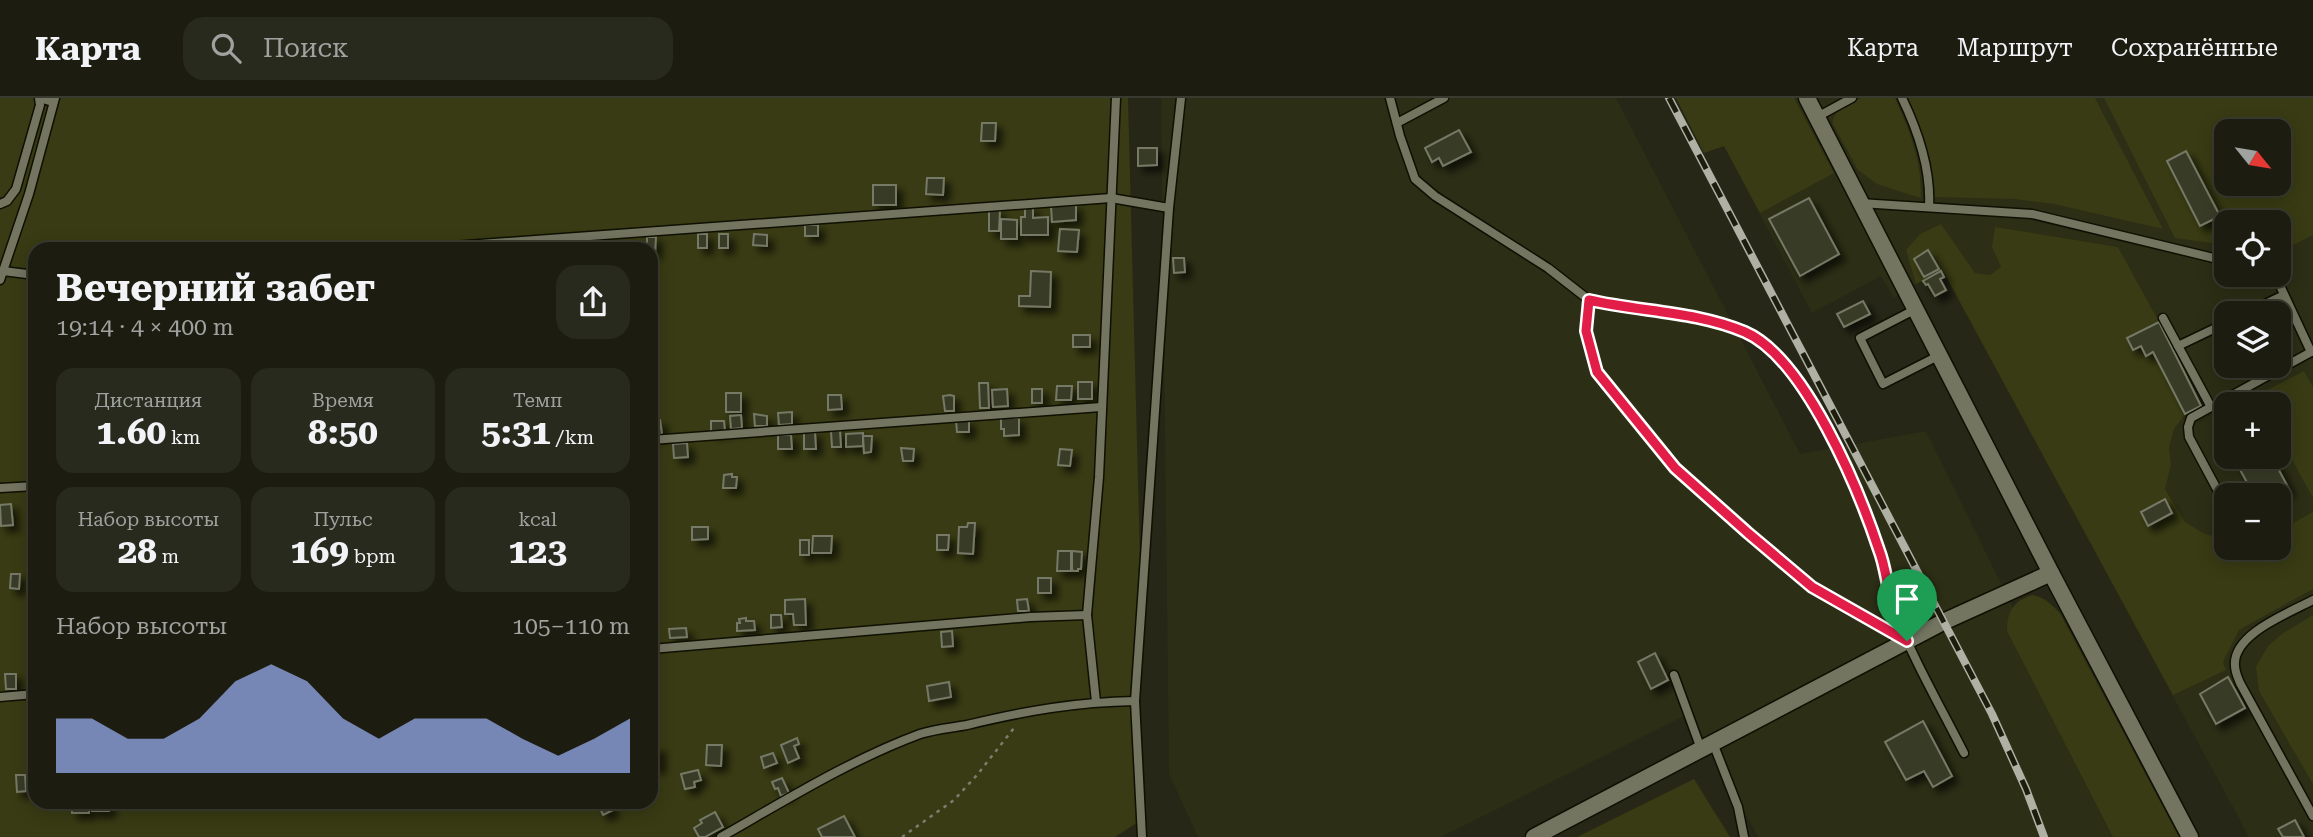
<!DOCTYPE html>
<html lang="ru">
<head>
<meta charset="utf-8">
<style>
  :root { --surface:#1c1d10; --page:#292a1e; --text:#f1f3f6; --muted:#a0a29f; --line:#3a3b30; --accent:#9db4fd }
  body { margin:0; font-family:"Roboto Serif",serif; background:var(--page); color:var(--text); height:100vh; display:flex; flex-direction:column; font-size:26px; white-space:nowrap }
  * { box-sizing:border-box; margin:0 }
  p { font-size:23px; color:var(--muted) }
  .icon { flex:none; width:38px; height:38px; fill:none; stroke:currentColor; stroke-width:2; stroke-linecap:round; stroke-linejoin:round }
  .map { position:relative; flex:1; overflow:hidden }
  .details { position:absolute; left:28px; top:144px; width:630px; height:567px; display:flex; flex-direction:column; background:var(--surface); border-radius:21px; box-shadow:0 4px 18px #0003,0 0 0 2px var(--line) }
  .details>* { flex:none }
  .needle { width:46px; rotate:120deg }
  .controls { position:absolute; left:2214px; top:21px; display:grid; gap:14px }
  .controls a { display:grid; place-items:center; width:77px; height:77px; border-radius:14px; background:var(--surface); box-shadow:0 4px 18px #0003,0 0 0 2px var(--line); font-size:35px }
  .pin { position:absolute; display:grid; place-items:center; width:60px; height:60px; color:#fff; margin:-72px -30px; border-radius:50% 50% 50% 0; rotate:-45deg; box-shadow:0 0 7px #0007 }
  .pin .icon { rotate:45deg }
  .round { display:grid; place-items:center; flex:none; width:74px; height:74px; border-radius:21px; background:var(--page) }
  .summary { display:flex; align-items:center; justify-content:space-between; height:119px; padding:0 28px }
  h1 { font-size:38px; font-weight:700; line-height:52px }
  .figures { display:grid; grid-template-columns:repeat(3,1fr); gap:10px; height:119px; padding:7px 28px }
  .figures div { display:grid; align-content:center; border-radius:18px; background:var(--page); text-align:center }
  .figures b { font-size:35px; font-weight:700 }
  .figures small { font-size:19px; font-weight:400 }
  .figures p { font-size:19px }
  .chart { height:196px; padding:14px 28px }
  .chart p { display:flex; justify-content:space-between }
  .chart svg { width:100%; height:126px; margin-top:7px; fill:var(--accent); opacity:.7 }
  header { display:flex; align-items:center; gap:42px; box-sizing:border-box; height:98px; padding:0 35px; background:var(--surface); border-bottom:2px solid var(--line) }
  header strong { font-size:33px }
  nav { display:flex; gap:38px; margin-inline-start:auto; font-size:24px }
  .search { width:490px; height:63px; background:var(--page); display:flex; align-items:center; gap:18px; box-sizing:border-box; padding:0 24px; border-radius:21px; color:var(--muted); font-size:26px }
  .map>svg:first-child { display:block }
  .built { fill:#2c2e15; fill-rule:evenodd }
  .green { fill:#383b13; fill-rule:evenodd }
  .building { fill:#383b28; stroke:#767965; stroke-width:2; filter:url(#shadow) }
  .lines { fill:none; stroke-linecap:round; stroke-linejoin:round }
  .lane-casing { stroke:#0f1002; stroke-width:11 }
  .street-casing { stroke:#0f1002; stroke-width:19 }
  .path { stroke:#7c7d6f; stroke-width:2.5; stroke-dasharray:3.5 5; stroke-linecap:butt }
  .lane { stroke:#737561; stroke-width:8 }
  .street { stroke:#737561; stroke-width:16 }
  .rail-casing { stroke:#b0b1a5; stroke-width:8 }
  .rail { stroke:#1c1e0d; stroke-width:5; stroke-dasharray:16; stroke-linecap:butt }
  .route-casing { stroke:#fff; stroke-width:14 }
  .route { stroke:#e11d48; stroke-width:9 }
</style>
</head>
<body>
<header>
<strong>Карта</strong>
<div class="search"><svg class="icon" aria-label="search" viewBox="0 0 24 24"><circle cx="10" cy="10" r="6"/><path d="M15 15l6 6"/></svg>Поиск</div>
<nav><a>Карта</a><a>Маршрут</a><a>Сохранённые</a></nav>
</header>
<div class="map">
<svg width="2313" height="739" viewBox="0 0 2313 739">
  <defs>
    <filter id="shadow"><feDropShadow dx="6" dy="6" stdDeviation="3.5" flood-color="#0009"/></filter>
  </defs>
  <rect width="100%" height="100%" fill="#262716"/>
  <!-- built -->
  <g class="built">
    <path d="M1161,0H1616L1800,356L1926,333L2126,739H1758L1690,615L1441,739H1198L1169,676Z"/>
    <path d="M1676,0H2313V739H2249L1942,171L1894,200L1881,178L1812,215L1724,48L1704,55ZM2226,33H2278V86H2226ZM2226,124H2278V177H2226ZM2226,215H2278V268H2226ZM2226,306H2278V359H2226ZM2226,397H2278V450H2226Z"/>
  </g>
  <!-- green -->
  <g class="green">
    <path d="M0,0H1128L1142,537L1137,725L1115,739H0ZM35,150H651V704H35Z"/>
    <path d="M1676,0H1794L1834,75L1760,115L1724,48L1704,55Z"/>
    <path d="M1861,0H1895C1910,34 1922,63 1921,100L1877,86L1858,72L1833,26C1832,11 1850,6 1861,0Z"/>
    <path d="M1908,0H2095L2163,131L2054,106L2015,101L1934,99C1931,64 1921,33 1908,0Z"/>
    <path d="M2104,0H2313V137L2279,154L2278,124H2226V147L2175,140ZM2226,33H2278V86H2226Z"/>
    <path d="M1941,126L1975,175L1990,177L2001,169L1992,149L1995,129L2118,149L2159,224L2127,240L2141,248L2146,257L2153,254L2185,316L2174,331L2169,349L2171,367L2165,391L2185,424L2203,435L2226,443V450H2278L2279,433L2313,414V491L2239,532L2223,564L2226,572L2173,597L1942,171L1916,186L1906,152L1920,136Z"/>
    <path d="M2304,273L2313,289V400L2279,338L2278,306H2261L2256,298Z"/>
    <path d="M2032,497C2045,499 2051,506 2060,515L2179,739H2113L2007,533C2007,514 2013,503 2032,497Z"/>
    <path d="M2313,517V686L2259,593L2256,569L2268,548L2283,535Z"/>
    <path d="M1694,681L1730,739H1577Z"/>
  </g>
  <!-- building -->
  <g class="building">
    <path d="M982,25H996L995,43H981Z"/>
    <path d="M1459,32L1471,54L1443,68L1439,60L1432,64L1425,50Z"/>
    <path d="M1138,50H1157V67L1138,68Z"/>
    <path d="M2186,53L2220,118L2200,128L2167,63Z"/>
    <path d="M927,80H944L943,97L926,96Z"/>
    <rect x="873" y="87" width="23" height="20"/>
    <path d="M1809,100L1839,156L1800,178L1769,121Z"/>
    <path d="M1076,107V122L1052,124L1051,108Z"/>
    <path d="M1025,109H1033V120L1048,119V137H1021V119H1025Z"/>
    <path d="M989,112H1000L999,133H989Z"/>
    <path d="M1001,121L1017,122V141H1001Z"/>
    <rect x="805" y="127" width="13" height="11"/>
    <path d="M1060,131L1079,132L1077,154L1058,153Z"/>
    <rect x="698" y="136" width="9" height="14"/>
    <rect x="719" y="136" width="9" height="14"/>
    <path d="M754,136L767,137V148L753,147Z"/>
    <path d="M647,139H656L655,155H651V150H647Z"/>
    <path d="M1928,152L1939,171L1924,179L1914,161Z"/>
    <path d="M1173,160H1184L1185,174L1174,175Z"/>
    <path d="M1031,173L1051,174L1050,209L1019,208V198H1030Z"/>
    <path d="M1941,173L1944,179L1940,181L1946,192L1935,198L1928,186L1926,187L1923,183Z"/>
    <path d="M1863,203L1870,216L1844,229L1837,216Z"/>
    <path d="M2159,224L2201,308L2185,316L2153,254L2146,258L2141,248L2133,252L2127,240Z"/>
    <rect x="1073" y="237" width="17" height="12"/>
    <rect x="1078" y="284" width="14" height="17"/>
    <path d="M979,285H988L989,310H980Z"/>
    <path d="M1057,288H1072L1071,302H1056Z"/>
    <path d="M1007,291L1008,308L993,309L992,292Z"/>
    <rect x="1032" y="291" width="10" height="14"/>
    <rect x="726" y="295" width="15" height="19"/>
    <path d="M828,297H841L842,311L828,312Z"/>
    <path d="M950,297L954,298V313H945L943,298Z"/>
    <path d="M792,314V326L779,327L778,315Z"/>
    <path d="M754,316L767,318V328H755Z"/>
    <path d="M741,317L742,330L731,331L730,318Z"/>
    <path d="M1001,320H1019V337L1004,338V331H1001Z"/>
    <path d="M660,322L662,336L651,337L652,323Z"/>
    <path d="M956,322H969V334H957Z"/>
    <path d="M711,323H724L725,333L711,334Z"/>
    <path d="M840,332L841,349H832L831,333Z"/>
    <path d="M815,334L816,351H804V335Z"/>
    <path d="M863,335V348L846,349V336Z"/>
    <path d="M778,337H791L792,351H778Z"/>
    <path d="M863,338H872L871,354L864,355Z"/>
    <path d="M687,345L688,359L674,360L673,346Z"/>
    <path d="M901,350L914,351L913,363H903Z"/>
    <path d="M1060,351L1072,352L1070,368L1058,367Z"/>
    <path d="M2233,359H2272L2289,391L2278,397H2254Z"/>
    <path d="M732,376V379H737L736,390H723L724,377Z"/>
    <path d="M2165,401L2172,415L2148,428L2141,414Z"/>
    <path d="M11,406L13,427L1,428L0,407Z"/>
    <path d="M968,425H975L973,456L958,455L959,429H967Z"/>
    <path d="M692,429H708V441L692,442Z"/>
    <path d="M937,437H949L948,452H937Z"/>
    <path d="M813,438H832L831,455H812Z"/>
    <rect x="800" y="442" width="9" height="15"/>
    <path d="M1058,453H1071V473H1057Z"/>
    <path d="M1072,453L1082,454L1081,471H1078V473H1073L1072,471Z"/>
    <path d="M11,476H20L19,491L10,490Z"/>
    <rect x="1038" y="480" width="13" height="15"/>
    <path d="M805,501L806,527H794L793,516H785V502Z"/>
    <path d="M1027,501L1029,513H1018L1017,502Z"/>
    <path d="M771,517H781L782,529L771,530Z"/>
    <path d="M746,520V523H754L755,532L737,533V525H740L739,521Z"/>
    <path d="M686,530L687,539L670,540L669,531Z"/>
    <path d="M952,533L953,548L942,549L941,534Z"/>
    <path d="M1655,555L1668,582L1651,591L1638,564Z"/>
    <path d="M5,576H16V591H6Z"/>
    <path d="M2228,579L2245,610L2216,626L2200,596Z"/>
    <path d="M949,584L951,599L929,603L927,588Z"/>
    <path d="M1923,623L1952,678L1933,689L1924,673L1906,682L1885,644Z"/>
    <path d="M797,640L799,646L794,648L799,660L788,665L781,647Z"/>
    <path d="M707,647H722L721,668L706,667Z"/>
    <rect x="651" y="649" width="8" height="20"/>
    <path d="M773,655L777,665L764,670L761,659Z"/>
    <path d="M698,672L701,682L694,684L695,689L685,691L681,676Z"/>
    <path d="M16,677H25L26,693L17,694Z"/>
    <path d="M782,680L789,695L781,698L778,690L775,691L772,684Z"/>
    <rect x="72" y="704" width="17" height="11"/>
    <rect x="92" y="704" width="17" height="9"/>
    <path d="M601,704H609L613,712L603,717L598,705Z"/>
    <path d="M715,714L723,729L705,739H699L694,730L702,725L700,722Z"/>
    <path d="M844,718L855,739H822L818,731Z"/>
    <path d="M2295,722L2304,739H2283L2278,731Z"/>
  </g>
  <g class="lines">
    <!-- lane casing -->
    <g class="lane-casing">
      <g id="lane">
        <path d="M1390,0L1400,38L1415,81L1435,98L1548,170L1589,202L1586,233L1596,273L1675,370L1748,435L1813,489L1907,543"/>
        <path d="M1902,0C1918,33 1931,72 1929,109"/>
        <path d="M1817,19L1852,0"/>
        <path d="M1397,25L1444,0"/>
        <path d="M1860,105L2032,116L2226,163"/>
        <path d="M0,106L7,103L16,91L40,7L39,0L53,4"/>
        <path d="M426,150L1111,100L1169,110"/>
        <path d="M3,173L35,177"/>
        <path d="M2275,177L2311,254L2313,253"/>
        <path d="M0,182L29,96L55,0"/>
        <path d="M1589,202C1601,205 1613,209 1625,210C1666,216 1712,215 1749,236C1806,269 1863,393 1881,455C1886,474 1888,494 1894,512C1913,561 1940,608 1964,655"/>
        <path d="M1916,211L1860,240L1883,286L1940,257"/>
        <path d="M2246,215L2284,197"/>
        <path d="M2163,220L2211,309"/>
        <path d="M2178,248L2226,225"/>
        <path d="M651,342L1101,309"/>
        <path d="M0,390L35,388"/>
        <path d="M2226,408L2189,339L2188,329L2191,320L2311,254"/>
        <path d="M2313,502C2289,515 2232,536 2235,568C2235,574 2238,580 2240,585L2313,718"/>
        <path d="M651,551L1030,519L1087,517"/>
        <path d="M1674,577L1701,651"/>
        <path d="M0,599L35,596"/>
        <path d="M1096,604L1087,517L1099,379L1116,0"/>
        <path d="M1713,645L1738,709L1744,739"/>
        <path d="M721,739C786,702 850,662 920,636C936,631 951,630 967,627C1025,613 1076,604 1135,603"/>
        <path d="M1142,739L1135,603L1169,110L1181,0"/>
      </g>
    </g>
    <!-- street casing -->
    <g class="street-casing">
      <g id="street">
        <path d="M1807,0L2051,475L2190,739"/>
        <path d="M1534,739L1943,524L2051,475"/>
      </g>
    </g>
    <!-- path -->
    <path class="path" d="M902,739L954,702L977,677L1014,630"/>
    <!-- lane -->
    <use href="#lane" class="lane"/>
    <!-- street -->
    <use href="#street" class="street"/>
    <!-- rail casing -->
    <g class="rail-casing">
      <path id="rail" d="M1669,0L1992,616L2026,691L2044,739"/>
    </g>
    <!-- rail -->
    <use href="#rail" class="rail"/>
  </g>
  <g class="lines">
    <!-- route casing -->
    <g class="route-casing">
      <path id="route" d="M1589,202C1641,214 1695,213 1745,234C1805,260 1859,392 1879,452C1886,470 1887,490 1893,508C1897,520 1902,532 1907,543L1812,489L1748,435L1675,370L1597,274L1586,233Z"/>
    </g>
    <!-- route -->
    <use href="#route" class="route"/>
  </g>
</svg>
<div class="controls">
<a><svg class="needle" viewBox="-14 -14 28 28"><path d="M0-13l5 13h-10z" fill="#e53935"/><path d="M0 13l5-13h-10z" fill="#a0a29f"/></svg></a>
<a><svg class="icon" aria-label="locate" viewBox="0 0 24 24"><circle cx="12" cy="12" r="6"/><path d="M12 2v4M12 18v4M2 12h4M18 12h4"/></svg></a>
<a><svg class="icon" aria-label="layers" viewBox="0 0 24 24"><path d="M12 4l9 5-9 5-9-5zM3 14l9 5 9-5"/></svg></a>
<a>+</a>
<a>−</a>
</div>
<div class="pin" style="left:1907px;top:543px;background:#1e9e55"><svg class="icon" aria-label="arrive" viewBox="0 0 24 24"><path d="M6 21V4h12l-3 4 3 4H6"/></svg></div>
<section class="details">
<div class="summary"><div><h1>Вечерний забег</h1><p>19:14 · 4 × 400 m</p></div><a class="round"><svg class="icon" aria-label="share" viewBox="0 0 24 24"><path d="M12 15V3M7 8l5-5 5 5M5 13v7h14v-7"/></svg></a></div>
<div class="figures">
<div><p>Дистанция</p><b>1.60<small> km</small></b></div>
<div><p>Время</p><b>8:50</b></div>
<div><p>Темп</p><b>5:31<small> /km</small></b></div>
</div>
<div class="figures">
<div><p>Набор высоты</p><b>28<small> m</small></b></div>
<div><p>Пульс</p><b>169<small> bpm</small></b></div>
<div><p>kcal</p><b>123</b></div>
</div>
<div class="chart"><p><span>Набор высоты</span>105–110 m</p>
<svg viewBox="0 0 160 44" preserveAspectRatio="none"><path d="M0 44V25L10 25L20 32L30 32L40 25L50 12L60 6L70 12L80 25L90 32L100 25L110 25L120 25L130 32L140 38L150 32L160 25V44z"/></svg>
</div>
</section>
</div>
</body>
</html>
